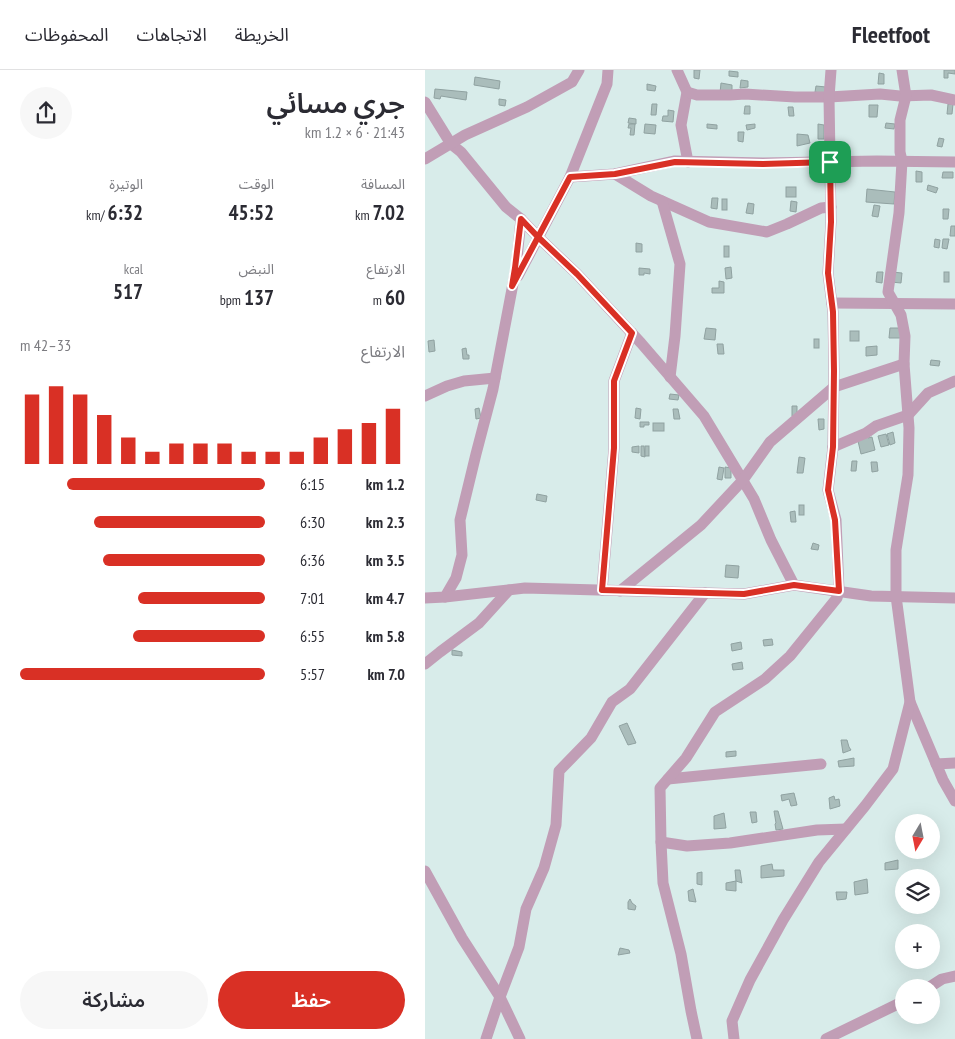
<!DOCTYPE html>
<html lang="ar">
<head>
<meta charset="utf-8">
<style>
  :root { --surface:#fff; --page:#f7f7f7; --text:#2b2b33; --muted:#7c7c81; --line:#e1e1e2; --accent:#d93025 }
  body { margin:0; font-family:"PT Sans Narrow","Noto Sans Arabic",sans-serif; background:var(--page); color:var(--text); direction:rtl; height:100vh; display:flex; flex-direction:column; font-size:19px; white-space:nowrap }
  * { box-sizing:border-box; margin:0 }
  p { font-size:16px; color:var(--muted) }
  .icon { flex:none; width:28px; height:28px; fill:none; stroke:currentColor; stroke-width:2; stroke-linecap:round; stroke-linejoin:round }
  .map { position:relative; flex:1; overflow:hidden; direction:ltr }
  .panel { display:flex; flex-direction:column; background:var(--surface); width:425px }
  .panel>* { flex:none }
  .needle { width:32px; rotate:190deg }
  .fabs { position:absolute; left:470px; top:744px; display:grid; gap:10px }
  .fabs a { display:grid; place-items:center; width:45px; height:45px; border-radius:50%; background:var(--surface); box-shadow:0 5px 20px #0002; font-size:25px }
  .pin { position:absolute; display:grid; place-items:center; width:42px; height:42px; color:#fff; margin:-21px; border-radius:10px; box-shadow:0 2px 8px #0006 }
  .round { display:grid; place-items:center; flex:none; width:52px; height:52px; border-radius:26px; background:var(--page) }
  .head { display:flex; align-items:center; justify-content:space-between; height:85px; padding:0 20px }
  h1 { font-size:28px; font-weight:600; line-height:38px }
  .metrics { display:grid; grid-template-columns:repeat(3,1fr); gap:8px; height:85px; padding:5px 20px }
  .metrics div { display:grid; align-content:center }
  .metrics b { font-size:21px; font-weight:600 }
  .metrics small { font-size:14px; font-weight:400 }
  .metrics p { font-size:14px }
  .chart { height:140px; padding:10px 20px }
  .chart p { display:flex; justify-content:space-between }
  .chart svg { width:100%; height:90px; margin-top:5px; stroke:var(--accent); stroke-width:6 }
  .primary-button { display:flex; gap:10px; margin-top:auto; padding:10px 20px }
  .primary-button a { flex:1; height:58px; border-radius:30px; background:var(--accent); color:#fff; font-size:20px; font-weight:600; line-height:58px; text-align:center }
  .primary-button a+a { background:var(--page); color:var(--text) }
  ul { padding:0 20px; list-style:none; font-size:16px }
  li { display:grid; grid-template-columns:80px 60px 1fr; align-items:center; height:38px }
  li i { height:12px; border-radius:6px; background:var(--accent) }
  header { display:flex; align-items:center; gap:30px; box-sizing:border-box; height:70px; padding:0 25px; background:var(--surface); border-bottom:1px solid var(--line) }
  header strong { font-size:24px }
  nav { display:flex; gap:28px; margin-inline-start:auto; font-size:18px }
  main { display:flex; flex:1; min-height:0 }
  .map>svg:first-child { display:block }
  .building { fill:#aabdbb; stroke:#90a2a1 }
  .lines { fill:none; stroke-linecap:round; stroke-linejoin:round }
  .minor { stroke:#c19eb6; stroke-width:11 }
  .route-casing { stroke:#fff; stroke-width:10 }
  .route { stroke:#d93025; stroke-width:6 }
</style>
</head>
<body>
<header>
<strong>Fleetfoot</strong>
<nav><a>الخريطة</a><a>الاتجاهات</a><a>المحفوظات</a></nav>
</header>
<main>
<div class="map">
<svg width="530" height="969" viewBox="0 0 530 969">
  <rect width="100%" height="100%" fill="#d8ecea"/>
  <!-- building -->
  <g class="building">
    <path d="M269,0H275L274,9L269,8Z"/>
    <path d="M519,0H530V4L523,3V8H519Z"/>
    <path d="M304,1L313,2V7L304,6Z"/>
    <path d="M454,3L459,4V14H453Z"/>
    <path d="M50,7L75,11L74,19L49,15Z"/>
    <path d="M316,10L323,11V17L315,18Z"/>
    <path d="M296,13L307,15V24L295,23Z"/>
    <path d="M222,14L231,16L230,21L222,20Z"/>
    <path d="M391,16L401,17L400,24L390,22Z"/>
    <path d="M10,19L42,22L41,30L16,26L15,29L9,28Z"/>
    <path d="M74,29L81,30L80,36L74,35Z"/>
    <path d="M227,34H232L231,45H226Z"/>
    <path d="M523,34H528L527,44H522Z"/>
    <path d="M444,35H453L452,47H444Z"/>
    <path d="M320,36H325V44H319Z"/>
    <path d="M363,37H368L369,46H364Z"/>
    <path d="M243,40L249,41L248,52L237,51L238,46H243Z"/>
    <path d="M204,48L211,49V54L203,53Z"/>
    <path d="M461,53L470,54L469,59L460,58Z"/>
    <path d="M204,54H210L209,65H205L206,58H203Z"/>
    <path d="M220,54L231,55L230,64L219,63Z"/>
    <path d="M282,54L292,55V59L282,58Z"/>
    <path d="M330,54V58L322,60L321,55Z"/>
    <path d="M393,54L399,55V69H393Z"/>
    <path d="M313,62H319L318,72L313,71Z"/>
    <path d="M372,64L383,65L385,73L372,76Z"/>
    <path d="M514,68L519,69L517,77L512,76Z"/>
    <path d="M491,101L497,102V112H491Z"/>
    <path d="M518,102H528V108H517Z"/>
    <path d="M503,115L513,118L511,123L502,120Z"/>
    <rect x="361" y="117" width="10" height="10"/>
    <path d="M442,119L470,122L469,134L441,132Z"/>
    <path d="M287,128H293L292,139L286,138Z"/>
    <rect x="297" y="129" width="5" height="11"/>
    <path d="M366,131L372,132L371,142L365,141Z"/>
    <path d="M323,133L329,134L328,144L321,143Z"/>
    <path d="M449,135L455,136L453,147L447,146Z"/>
    <path d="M518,139H524L523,149H518Z"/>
    <path d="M526,156H530V166H525Z"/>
    <path d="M510,169L515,170L514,178L509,177Z"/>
    <path d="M518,169H524L522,179L517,178Z"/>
    <path d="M211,173L217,174V182H211Z"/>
    <rect x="299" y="176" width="5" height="11"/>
    <path d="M306,197L307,208L301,209L300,198Z"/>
    <path d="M214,198L225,199V204L219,203V205H214Z"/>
    <path d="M452,202H458L457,213L451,212Z"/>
    <path d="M467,202L477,203L476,213L466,212Z"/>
    <rect x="519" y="202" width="5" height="10"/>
    <path d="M294,211L299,212V223H287V218H294Z"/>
    <path d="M281,258L291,259L290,270L279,269Z"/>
    <path d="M465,258H477V268H464Z"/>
    <rect x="425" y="261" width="9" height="10"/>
    <rect x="389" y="269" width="5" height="9"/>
    <path d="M9,270L10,281L4,282L3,271Z"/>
    <path d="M292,274H298L299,284H293Z"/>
    <path d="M452,276V285L441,286V277Z"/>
    <path d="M41,278L42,285H44V289H38L37,279Z"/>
    <path d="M506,290L515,291L514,296L505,295Z"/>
    <path d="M245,324L254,325L253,330L244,329Z"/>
    <path d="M367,336H372V347L367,346Z"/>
    <path d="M54,338L56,348L51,349L50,339Z"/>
    <path d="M211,338L216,339L215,349L210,348Z"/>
    <path d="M248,339H253L255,349H249Z"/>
    <path d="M393,349H399V359L394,360Z"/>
    <path d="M215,352H224V355H219V357H215Z"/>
    <rect x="228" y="353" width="11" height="8"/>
    <path d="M468,362L470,373L465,375L462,364Z"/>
    <path d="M461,364L464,375L456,377L453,366Z"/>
    <path d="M442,365L443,368L447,367L450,380L436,384L433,371Z"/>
    <path d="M214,376V383L207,382V377Z"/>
    <path d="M216,376H219L220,387L216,386Z"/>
    <rect x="220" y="376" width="4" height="10"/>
    <path d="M374,387L380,388L378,403H372Z"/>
    <path d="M427,391H432L431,401H426Z"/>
    <path d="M446,392H452L453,401L447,402Z"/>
    <path d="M294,397L299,398L297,410L292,409Z"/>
    <path d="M300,397L306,398V408H300Z"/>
    <path d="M112,424L122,426L121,432L111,430Z"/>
    <rect x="374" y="435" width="5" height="10"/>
    <path d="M370,441L371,452H366L365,442Z"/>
    <path d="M388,473L394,475L393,480L386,479Z"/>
    <path d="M301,495L314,496L313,508L300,507Z"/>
    <path d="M347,569L348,575L339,576L338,570Z"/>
    <path d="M316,572L317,579L307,581L306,574Z"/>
    <path d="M27,580L37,582V586L27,585Z"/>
    <path d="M317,592L318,599L308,600L307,594Z"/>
    <path d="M202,653L211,673L203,675L194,656Z"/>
    <path d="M416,670H422L424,677L426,680L418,683Z"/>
    <path d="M311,681V686L301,687V682Z"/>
    <path d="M429,688V696L414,697L413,691Z"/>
    <path d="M369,723L372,735L366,736L364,729L357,731L356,725Z"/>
    <path d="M409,726L410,730L414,729L415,736L405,739L404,728Z"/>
    <path d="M349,741H353L358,759L351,760L350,754L351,753Z"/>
    <path d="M325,742H331L332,752L327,753Z"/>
    <path d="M299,743L301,758L289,759V746Z"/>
    <path d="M473,790V799L460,800V793Z"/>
    <path d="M347,794L348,800H359V806L336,808V796Z"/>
    <path d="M310,800H315L317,813L311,811Z"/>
    <path d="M277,802V815L272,814V803Z"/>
    <path d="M442,809L443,823L430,825L429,812Z"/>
    <path d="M311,811V821L301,820V813Z"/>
    <path d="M268,819L271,832L264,831L263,821Z"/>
    <path d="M411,822H422L421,829L412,830Z"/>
    <path d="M205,829L207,833L211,836L210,840L203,839V832Z"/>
    <path d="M195,878L204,880L205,883L193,885Z"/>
  </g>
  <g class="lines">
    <!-- minor -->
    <g class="minor">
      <path d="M252,0L262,22L256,55L263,92"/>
      <path d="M262,22L272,25H305L320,24L370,27H404L455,24L475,26L506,25L530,30"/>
      <path d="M0,32L26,74L36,82L81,137L96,149L113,167L152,204L216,273L279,346L329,429L346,470L369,515"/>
      <path d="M0,89L40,65L102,37L147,12L154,0"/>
      <path d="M190,104L226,126L284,152L342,162L362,154L396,138L406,137"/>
      <path d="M145,107L190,104L250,91L338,93L452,91L530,92"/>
      <path d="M237,131L255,194L250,266L245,307"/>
      <path d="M93,206L145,107L182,14L183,0"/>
      <path d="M407,233L530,234"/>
      <path d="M0,326L22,316L39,311L70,308"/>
      <path d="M408,377L441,363L451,356L483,345L503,323L530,311"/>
      <path d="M177,520L189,378V311L207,263"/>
      <path d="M195,521L276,455L318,410L345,372L409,317L479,294"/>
      <path d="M20,527L31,508L37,485L35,450L51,384L68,319L91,198L96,149"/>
      <path d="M0,528L20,527L100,518L319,524L369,515L446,526L530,528"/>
      <path d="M0,594L15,582L54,553L84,520"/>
      <path d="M485,632L518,710L530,731"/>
      <path d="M511,694L530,693"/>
      <path d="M243,709L396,694"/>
      <path d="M236,772L262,776L305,773L392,760L421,759"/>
      <path d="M0,801L37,868L75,927L95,969"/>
      <path d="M503,918L517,909L530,906"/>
      <path d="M61,969L75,927L94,877L101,839L119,798L131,755L134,701L166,668L187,632L205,619L280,523"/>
      <path d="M272,969L266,941L256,884L238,813L236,772L235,718L261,688L290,642L340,609L365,586L412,528L414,521L411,450L403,420L408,377L409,301L408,242L403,203L406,152L404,27L406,0"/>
      <path d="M309,969L307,951L325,910L358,850L394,792L440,736L468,699L485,632L471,526V480L483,405L484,358L479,294L480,266L476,245L463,222L474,143L477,91L475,82V50L481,26L477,0"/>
      <path d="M401,969L479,931"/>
    </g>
  </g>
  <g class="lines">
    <!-- route casing -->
    <g class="route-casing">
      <path id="route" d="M405,92L338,94L250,92L190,104L145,107L87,216L90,198L96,149L113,167L152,204L207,263L189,311V378L177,520L319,524L369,515L414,521L410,450L403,420L408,377L409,301L408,242L403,203L406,152L405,92"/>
    </g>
    <!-- route -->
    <use href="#route" class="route"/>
  </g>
</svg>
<div class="fabs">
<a><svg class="needle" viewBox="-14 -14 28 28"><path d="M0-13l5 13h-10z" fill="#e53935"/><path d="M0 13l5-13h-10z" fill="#7c7c81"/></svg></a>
<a><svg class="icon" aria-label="layers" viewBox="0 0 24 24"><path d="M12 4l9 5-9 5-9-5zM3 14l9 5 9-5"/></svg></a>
<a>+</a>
<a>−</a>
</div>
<div class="pin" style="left:405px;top:92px;background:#1e9e55"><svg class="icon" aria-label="arrive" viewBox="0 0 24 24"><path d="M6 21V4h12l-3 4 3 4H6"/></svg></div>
</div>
<section class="panel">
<div class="head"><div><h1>جري مسائي</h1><p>21:43 · 6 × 1.2 km</p></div><a class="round"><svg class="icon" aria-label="share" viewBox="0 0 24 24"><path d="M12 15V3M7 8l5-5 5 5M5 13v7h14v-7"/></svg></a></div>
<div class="metrics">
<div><p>المسافة</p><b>7.02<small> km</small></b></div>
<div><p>الوقت</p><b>45:52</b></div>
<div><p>الوتيرة</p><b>6:32<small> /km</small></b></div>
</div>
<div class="metrics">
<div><p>الارتفاع</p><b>60<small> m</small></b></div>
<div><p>النبض</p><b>137<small> bpm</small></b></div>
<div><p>kcal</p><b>517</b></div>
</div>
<div class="chart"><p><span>الارتفاع</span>33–42 m</p>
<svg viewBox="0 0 160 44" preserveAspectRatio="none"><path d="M5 44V10M15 44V6M25 44V10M35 44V20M45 44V31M55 44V38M65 44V34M75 44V34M85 44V34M95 44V38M105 44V38M115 44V38M125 44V31M135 44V27M145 44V24M155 44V17"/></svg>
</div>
<ul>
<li><b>1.2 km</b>6:15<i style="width:81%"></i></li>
<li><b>2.3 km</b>6:30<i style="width:70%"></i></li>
<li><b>3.5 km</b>6:36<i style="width:66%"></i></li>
<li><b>4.7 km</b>7:01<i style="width:52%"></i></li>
<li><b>5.8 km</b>6:55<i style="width:54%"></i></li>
<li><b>7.0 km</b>5:57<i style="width:100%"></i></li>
</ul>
<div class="primary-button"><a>حفظ</a><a>مشاركة</a></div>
</section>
</main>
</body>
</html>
